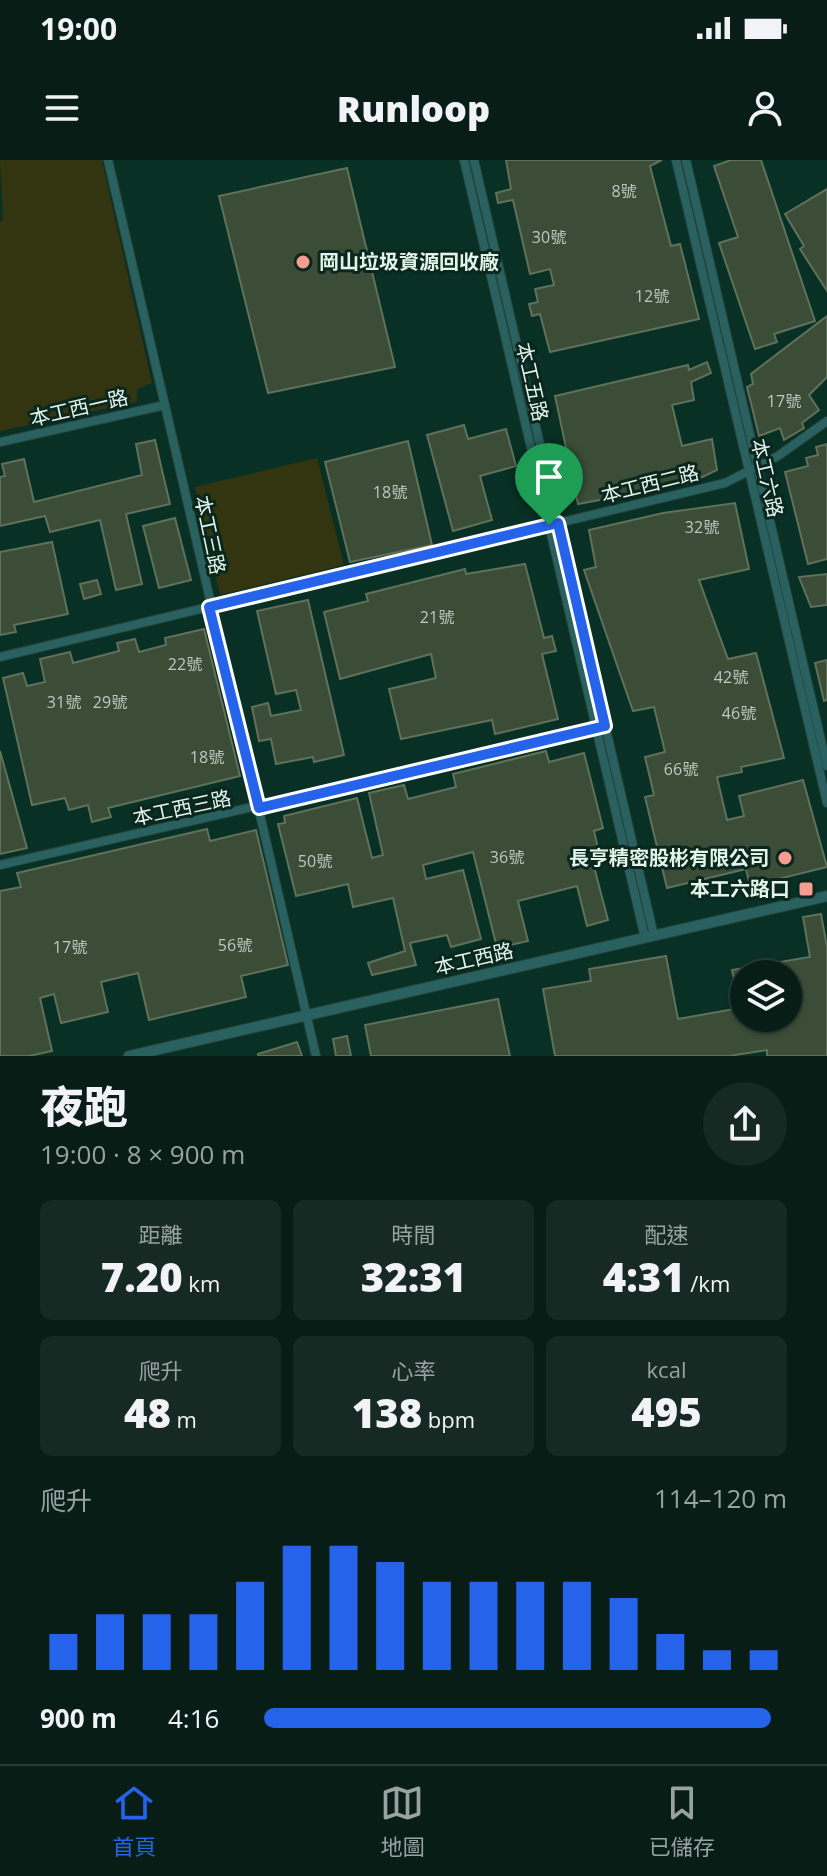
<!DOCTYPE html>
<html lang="zh-TW">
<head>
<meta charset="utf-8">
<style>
  :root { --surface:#081d16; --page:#162a23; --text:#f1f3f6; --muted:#98a2a1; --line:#293b35; --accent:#2563eb }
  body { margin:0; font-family:"Open Sans","Noto Sans TC",sans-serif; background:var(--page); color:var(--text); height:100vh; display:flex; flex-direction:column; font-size:30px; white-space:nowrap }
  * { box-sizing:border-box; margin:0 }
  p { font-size:26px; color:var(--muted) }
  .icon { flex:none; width:44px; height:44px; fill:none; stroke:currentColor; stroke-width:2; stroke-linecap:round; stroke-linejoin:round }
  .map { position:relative; height:896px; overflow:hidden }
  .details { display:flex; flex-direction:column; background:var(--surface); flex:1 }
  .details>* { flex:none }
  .tools { position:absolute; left:730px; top:800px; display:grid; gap:16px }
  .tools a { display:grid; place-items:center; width:72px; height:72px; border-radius:50%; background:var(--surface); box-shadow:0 2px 6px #0004,0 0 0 2px var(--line); font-size:40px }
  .pin { position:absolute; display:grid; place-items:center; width:68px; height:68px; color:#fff; margin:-82px -34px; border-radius:50% 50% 50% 0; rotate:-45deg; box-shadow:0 0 8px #0007 }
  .pin .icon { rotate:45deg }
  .round { display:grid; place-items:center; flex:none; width:84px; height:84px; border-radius:42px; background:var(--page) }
  .summary { display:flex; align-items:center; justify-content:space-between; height:136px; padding:0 40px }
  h1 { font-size:44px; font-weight:800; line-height:60px }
  .figures { display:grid; grid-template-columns:repeat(3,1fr); gap:12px; height:136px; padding:8px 40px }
  .figures div { display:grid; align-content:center; border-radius:12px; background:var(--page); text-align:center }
  .figures b { font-size:40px; font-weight:800 }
  .figures small { font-size:22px; font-weight:400 }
  .figures p { font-size:22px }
  .chart { height:224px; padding:16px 40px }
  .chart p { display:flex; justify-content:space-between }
  .chart svg { width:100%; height:144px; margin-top:8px; stroke:var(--accent); stroke-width:6 }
  ul { padding:0 40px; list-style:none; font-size:26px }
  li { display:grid; grid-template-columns:128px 96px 1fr; align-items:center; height:60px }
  li i { height:20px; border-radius:10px; background:var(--accent) }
  .status { display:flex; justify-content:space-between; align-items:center; height:56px; padding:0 40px; background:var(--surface); direction:ltr }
  .status svg { height:22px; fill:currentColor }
  header { display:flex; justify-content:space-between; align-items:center; height:104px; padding:0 40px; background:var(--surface); font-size:36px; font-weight:800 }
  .dock { display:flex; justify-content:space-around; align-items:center; height:112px; border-top:2px solid var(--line); background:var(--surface); font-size:22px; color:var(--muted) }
  .dock a { display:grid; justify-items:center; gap:4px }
  .dock .active { color:var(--accent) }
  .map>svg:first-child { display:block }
  .built { fill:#083024; fill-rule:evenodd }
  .green { fill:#323510 }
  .building { fill:#3b4c37; stroke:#5f715b; stroke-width:2; fill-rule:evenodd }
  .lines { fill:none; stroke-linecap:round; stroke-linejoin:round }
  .minor-casing { stroke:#28443a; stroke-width:10 }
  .tertiary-casing { stroke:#28443a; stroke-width:12 }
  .minor { stroke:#296060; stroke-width:8 }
  .tertiary { stroke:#296060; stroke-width:10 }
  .route-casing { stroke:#fff; stroke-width:16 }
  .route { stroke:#2563eb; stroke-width:10 }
  .poi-dot { fill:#f59d8e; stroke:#0a271d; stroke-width:3 }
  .labels { text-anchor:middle; stroke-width:6; stroke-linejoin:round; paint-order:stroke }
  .number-label { font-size:16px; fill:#b9cac0 }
  .poi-label { font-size:20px; font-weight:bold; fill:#e3f4ed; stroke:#0a271d; text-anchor:end }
  .street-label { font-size:20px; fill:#e3f4ed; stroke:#0a271d }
</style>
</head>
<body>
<div class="status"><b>19:00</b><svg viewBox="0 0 49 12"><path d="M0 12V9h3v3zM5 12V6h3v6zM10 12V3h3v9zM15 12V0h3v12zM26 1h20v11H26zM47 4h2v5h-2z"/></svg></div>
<header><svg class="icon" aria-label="menu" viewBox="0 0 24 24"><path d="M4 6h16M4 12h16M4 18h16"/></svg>Runloop<svg class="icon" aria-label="person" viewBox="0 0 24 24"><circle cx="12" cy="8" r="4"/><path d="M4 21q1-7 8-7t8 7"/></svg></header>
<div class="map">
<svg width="827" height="896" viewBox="0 0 827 896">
  <rect width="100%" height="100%" fill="#0a271d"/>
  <!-- built -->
  <path class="built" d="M0,0H827V896H0ZM744,814H788V858H744Z"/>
  <!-- green -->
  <g class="green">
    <path d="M0,0H102L152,223L137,229V242L0,271V61L3,60Z"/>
    <path d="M317,298L344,405L220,435L195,327Z"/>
  </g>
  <!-- building -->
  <g class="building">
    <path d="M506,0H662L650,6L671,86L680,84L699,159L550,192L540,154L532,156L529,144L538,142L535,129L554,125L550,109L530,114L513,40L498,43L496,33L511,29Z"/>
    <path d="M731,0H761L815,161L774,174L777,182L755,189L719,83L738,77L714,6Z"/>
    <path d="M347,8L395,207L268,233L219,36Z"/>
    <path d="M827,29V131L800,89L804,86L785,54Z"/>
    <path d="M827,156V217L809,235L819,250L802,263L804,268L784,280L780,268L759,276L747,227L753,224L751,214Z"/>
    <path d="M707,202L711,213L691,222L694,240L672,245L682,286L712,279L717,310L690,323L578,344L555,236L688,205L689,210Z"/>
    <path d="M464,265L468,279L506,269L516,306L480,316L492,360L453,371L427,275Z"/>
    <path d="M155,280L170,344L126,354L142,424L116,430L100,360L50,372L45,356L0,366V317L5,316L2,304L24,299L34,342L142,315L136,284Z"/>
    <path d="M408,281L432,385L350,402L325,302Z"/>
    <path d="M827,284V399L808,404L785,312L808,306L806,298L818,295L816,287Z"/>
    <path d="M735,343L749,409L699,420L728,499L756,493L784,598L741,607L742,612L717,617L727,660L744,656L739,636L803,620L827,707L750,726L746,709L667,728L645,637L654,635L645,597L665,592L654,547L633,551L584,410L596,407L589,370L663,353Z"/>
    <path d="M175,358L191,420L159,428L143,366Z"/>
    <path d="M52,382L68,454L14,465L16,472L0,475V392Z"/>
    <path d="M525,404L544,478L552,476L556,491L542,494L558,559L495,574L492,560L401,579L389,529L436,518L431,494L340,519L324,452L368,441L366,434L465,409L466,414Z"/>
    <path d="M827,414V445L811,447L799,417Z"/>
    <path d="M97,420L101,434L84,439L80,424Z"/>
    <path d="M308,440L344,595L314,602L313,597L276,604L271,579L259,581L252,547L268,543L271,556L301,550L296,530L276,534L257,451Z"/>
    <path d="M204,469L240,616L108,648L111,657L92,662L88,645L69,650L65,638L32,645L3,518L23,513L27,526L45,522L40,499L70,492L73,503L119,491L117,483L135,479L139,492L166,485L165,478Z"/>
    <path d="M827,500V540L824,541L815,503Z"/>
    <path d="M0,591L27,688L0,694Z"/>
    <path d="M546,591L549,602L584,593L603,668L594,671L601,701L593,703L608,760L587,766L577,726L518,741L528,781L497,788L473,692L423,705L426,719L463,710L481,779L451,787L447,775L410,783L416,805L372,815L368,803L405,791L393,738L353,747L348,724L296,736L278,664L285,663L284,656L357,638L372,698L383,695L369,633L404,625L408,639L456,627L453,614Z"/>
    <path d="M207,669L210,681L256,670L288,805L241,816L246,837L149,860L138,813L101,822L108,852L61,863L54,834L40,838L52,891L29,896H0V731L21,727L17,713Z"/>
    <path d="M821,754L827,787V896H767V890L729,896H555L543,829L591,821L589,809L666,796L678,859L740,848L732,810L810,797L803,757ZM744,814H788V858H744Z"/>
    <path d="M498,839L510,896H371L365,865Z"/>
    <path d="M347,876L351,896H336L333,879Z"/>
    <path d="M297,882L302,896H258V894Z"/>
  </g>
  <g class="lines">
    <!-- minor casing -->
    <g class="minor-casing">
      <g id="minor">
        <path d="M108,0L316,896"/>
        <path d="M464,0L645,778"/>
        <path d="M474,0L654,776"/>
        <path d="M676,0L827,643"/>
        <path d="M686,0L827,606"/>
        <path d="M0,282L165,245"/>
        <path d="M0,497L725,323L778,296L827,261"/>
        <path d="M0,705L600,567"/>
      </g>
    </g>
    <!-- tertiary casing -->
    <g class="tertiary-casing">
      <path id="tertiary" d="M129,896L827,736"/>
    </g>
    <!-- minor -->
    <use href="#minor" class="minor"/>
    <!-- tertiary -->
    <use href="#tertiary" class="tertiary"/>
  </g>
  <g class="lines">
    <!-- route casing -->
    <g class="route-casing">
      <path id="route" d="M558,363L605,566L259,648L209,447Z"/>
    </g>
    <!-- route -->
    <use href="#route" class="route"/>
  </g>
  <!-- markers -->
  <g class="poi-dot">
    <circle cx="303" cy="102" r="8"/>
    <circle cx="785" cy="698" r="8"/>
    <rect x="798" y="721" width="16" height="16" rx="4"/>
  </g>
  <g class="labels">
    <!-- number labels -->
    <g class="number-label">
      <text x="624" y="37">8號</text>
      <text x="549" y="83">30號</text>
      <text x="652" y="142">12號</text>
      <text x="784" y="247">17號</text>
      <text x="390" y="338">18號</text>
      <text x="702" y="373">32號</text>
      <text x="437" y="463">21號</text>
      <text x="185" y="510">22號</text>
      <text x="731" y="523">42號</text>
      <text x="64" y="548">31號</text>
      <text x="110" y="548">29號</text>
      <text x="739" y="559">46號</text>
      <text x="207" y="603">18號</text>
      <text x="681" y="615">66號</text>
      <text x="507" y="703">36號</text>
      <text x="315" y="707">50號</text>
      <text x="235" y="791">56號</text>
      <text x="70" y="793">17號</text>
    </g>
    <!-- poi labels -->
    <g class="poi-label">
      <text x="319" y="109" text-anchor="start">岡山垃圾資源回收廠</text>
      <text x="769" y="705">長亨精密股彬有限公司</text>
      <text x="790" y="736">本工六路口</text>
    </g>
    <!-- street labels -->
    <g class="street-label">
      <text transform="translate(532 222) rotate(77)" y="7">本工五路</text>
      <text transform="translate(79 248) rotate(-13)" y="7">本工西一路</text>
      <text transform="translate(767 318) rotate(77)" y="7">本工六路</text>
      <text transform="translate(650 324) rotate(-14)" y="7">本工西二路</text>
      <text transform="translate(210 375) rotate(78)" y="7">本工三路</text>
      <text transform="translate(182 648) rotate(-12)" y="7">本工西三路</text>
      <text transform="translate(474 799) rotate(-13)" y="7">本工西路</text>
    </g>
  </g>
</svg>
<div class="tools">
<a><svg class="icon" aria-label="layers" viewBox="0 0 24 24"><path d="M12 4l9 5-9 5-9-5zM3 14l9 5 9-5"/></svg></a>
</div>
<div class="pin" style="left:549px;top:365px;background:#1e9e55"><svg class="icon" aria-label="arrive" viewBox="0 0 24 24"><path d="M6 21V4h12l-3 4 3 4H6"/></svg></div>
</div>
<section class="details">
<div class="summary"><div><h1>夜跑</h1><p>19:00 · 8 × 900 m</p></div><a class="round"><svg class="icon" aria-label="share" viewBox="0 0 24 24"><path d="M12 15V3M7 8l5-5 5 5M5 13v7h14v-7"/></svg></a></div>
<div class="figures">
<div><p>距離</p><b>7.20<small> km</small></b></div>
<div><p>時間</p><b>32:31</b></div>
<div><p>配速</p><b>4:31<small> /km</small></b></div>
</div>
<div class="figures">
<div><p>爬升</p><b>48<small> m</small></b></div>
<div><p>心率</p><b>138<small> bpm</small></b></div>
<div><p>kcal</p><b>495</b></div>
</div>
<div class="chart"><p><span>爬升</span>114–120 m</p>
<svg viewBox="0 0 160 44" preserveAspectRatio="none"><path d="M5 44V33M15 44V27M25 44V27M35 44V27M45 44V17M55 44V6M65 44V6M75 44V11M85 44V17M95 44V17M105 44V17M115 44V17M125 44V22M135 44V33M145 44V38M155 44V38"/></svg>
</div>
<ul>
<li><b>900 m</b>4:16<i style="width:97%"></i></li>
</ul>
</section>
<nav class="dock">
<a class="active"><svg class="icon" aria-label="home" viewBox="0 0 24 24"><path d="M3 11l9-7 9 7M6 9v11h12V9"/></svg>首頁</a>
<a><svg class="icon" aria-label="map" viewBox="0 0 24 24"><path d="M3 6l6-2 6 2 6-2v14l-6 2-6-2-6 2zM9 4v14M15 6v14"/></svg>地圖</a>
<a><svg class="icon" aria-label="saved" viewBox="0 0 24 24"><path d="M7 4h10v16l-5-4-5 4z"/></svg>已儲存</a>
</nav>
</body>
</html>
